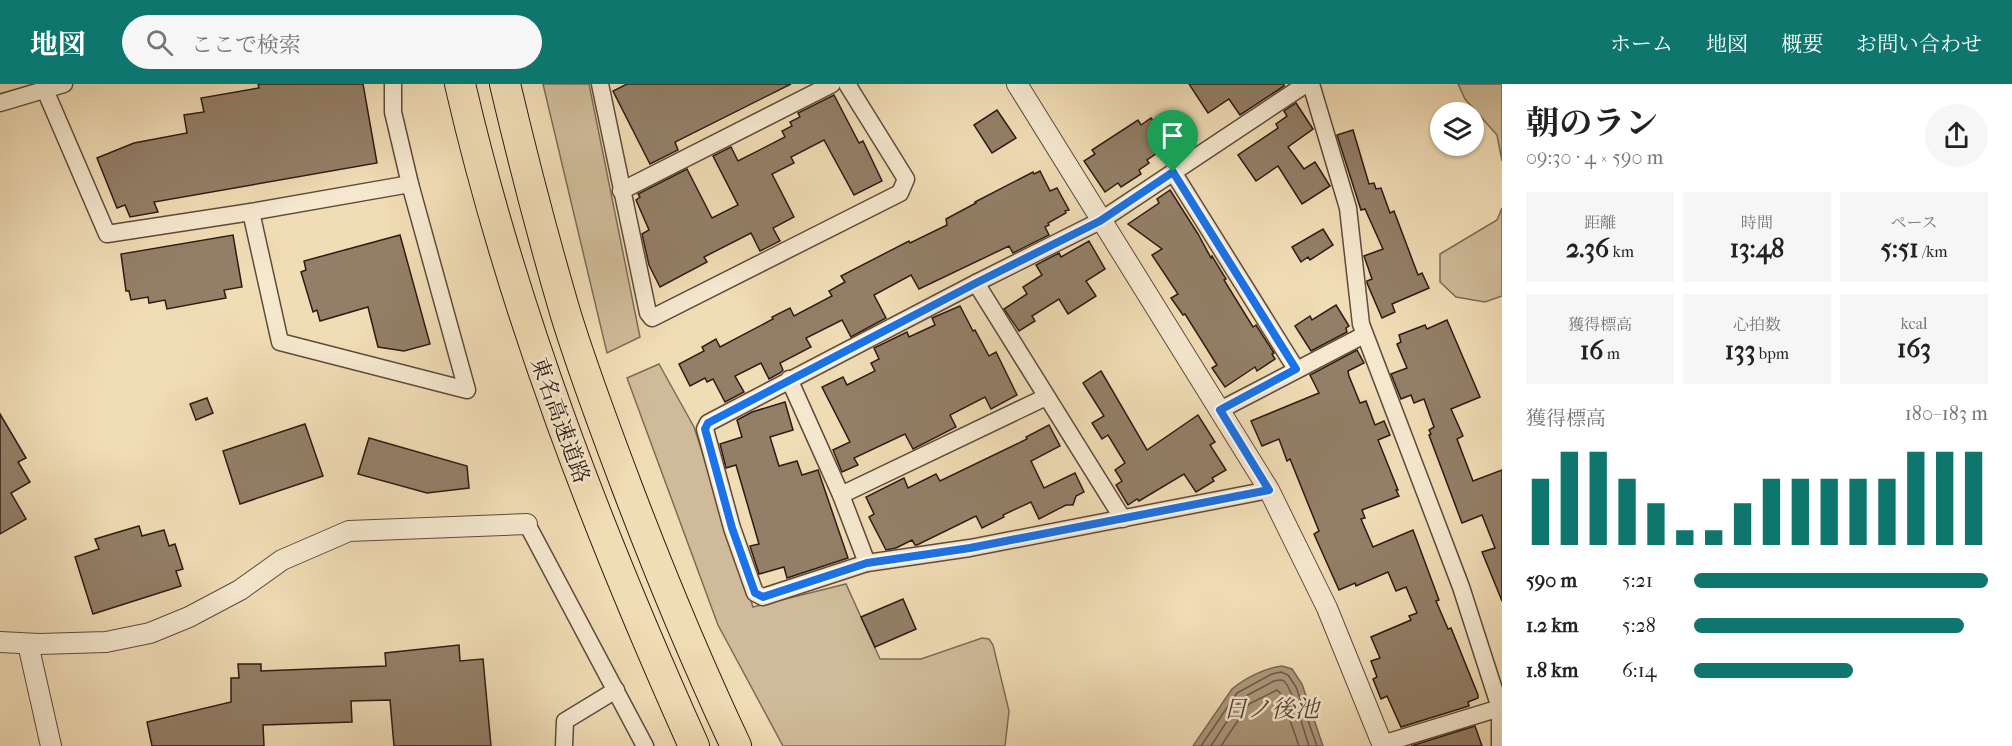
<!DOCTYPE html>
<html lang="ja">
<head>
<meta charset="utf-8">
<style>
  :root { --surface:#fff; --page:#f6f6f6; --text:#222; --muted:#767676; --accent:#0f766e }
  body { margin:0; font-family:"IM FELL French Canon","Noto Serif JP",serif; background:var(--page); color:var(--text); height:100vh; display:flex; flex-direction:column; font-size:22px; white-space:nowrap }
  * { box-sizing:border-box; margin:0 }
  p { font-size:20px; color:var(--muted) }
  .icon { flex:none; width:33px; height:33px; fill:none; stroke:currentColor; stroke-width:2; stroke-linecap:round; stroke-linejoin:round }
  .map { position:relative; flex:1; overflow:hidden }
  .details { display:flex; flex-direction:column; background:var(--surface); width:510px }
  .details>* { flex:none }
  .tools { position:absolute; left:1430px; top:18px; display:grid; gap:12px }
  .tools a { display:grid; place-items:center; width:54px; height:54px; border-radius:50%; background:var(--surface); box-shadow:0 2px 4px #0004; font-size:30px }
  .pin { position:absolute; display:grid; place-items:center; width:51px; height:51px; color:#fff; margin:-62px -26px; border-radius:50% 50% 50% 0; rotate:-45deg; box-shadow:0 0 6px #0007 }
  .pin .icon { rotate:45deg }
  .round { display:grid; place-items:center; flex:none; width:63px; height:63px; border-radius:32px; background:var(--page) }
  .head { display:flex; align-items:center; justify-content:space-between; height:102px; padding:0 24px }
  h1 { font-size:33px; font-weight:700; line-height:45px }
  .figures { display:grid; grid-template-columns:repeat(3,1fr); gap:9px; height:102px; padding:6px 24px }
  .figures div { display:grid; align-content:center; border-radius:0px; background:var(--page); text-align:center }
  .figures b { font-size:26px; font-weight:700 }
  .figures small { font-size:16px; font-weight:400 }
  .figures p { font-size:16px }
  .chart { height:168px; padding:12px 24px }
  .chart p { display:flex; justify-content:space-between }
  .chart svg { width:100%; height:108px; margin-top:6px; stroke:var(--accent); stroke-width:6 }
  ul { padding:0 24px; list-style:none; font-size:20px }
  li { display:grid; grid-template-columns:96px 72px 1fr; align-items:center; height:45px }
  li i { height:15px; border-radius:8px; background:var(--accent) }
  header { display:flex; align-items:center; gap:36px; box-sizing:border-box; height:84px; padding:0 30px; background:var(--accent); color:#fff }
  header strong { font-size:28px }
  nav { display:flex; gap:33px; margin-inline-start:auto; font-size:21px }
  .search { width:420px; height:54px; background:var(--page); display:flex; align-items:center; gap:15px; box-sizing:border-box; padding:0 21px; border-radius:33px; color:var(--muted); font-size:22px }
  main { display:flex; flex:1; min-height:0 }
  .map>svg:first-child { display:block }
  .green { fill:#cfbb99; stroke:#7e6b56; stroke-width:1.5 }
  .water { fill:#ae9a7e; stroke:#7b6753; stroke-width:1.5 }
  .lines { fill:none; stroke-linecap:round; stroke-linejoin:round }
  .shore { stroke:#6e5a48; stroke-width:1.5 }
  .building { fill:#937f67; stroke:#2e1b13; stroke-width:1.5 }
  .minor-casing { stroke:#5e4b3c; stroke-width:19 }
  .tertiary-casing { stroke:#5e4b3c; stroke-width:22 }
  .motorway-casing { stroke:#2e1b13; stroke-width:32 }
  .minor { stroke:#f5e8cf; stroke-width:16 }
  .tertiary { stroke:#f5e8cf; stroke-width:20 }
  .motorway { stroke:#f0dcb5; stroke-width:30 }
  .route-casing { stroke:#fff; stroke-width:12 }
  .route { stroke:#1a73e8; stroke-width:8 }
  .labels { text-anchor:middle; stroke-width:5; stroke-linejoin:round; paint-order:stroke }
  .street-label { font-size:22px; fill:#2e1b13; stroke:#f5e8cf }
  .water-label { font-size:24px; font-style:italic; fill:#5b4738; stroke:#f5e8cf }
</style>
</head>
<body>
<header>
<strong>地図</strong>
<div class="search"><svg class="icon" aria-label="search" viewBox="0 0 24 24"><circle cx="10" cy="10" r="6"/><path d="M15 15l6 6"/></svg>ここで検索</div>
<nav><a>ホーム</a><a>地図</a><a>概要</a><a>お問い合わせ</a></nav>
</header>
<main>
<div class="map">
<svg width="1502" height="662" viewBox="0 0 1502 662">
  <rect width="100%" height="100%" fill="#f0dcb5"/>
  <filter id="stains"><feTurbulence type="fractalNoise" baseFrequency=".00333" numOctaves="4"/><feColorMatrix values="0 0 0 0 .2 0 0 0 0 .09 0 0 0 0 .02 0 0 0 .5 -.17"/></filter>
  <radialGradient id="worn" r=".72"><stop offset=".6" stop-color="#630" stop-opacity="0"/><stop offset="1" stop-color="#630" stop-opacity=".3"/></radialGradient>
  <!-- green -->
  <g class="green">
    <path d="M543,0H589L640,253L607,269Z"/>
    <path d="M1458,0H1502V77L1497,51L1465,15Z"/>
    <path d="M1502,124V212L1485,218L1456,213L1440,198V170L1497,136Z"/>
    <path d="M659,280L694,343L753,523L846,500L880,575H921L982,554L989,555L993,561L1009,627L1005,662H783L718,541L627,294Z"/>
  </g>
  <!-- water -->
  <path class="water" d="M1282,582L1292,585L1302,600L1323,662H1193L1232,605C1245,594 1265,584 1282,582Z"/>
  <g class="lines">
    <!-- shore -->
    <g class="shore">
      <path d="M1201,662L1237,609L1272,590L1281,588L1288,591L1296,603L1317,662"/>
      <path d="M1211,662L1242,614L1274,597C1278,596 1281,595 1284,597C1292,603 1305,650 1309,662"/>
      <path d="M1221,662L1249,620L1277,606L1281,610L1299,662"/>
    </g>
  </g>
  <!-- building -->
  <g class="building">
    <path d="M258,0H363L377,79L154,118L158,128L130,133L125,121L117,124L97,74L134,59L187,49L184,31L204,28L201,14L259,4Z"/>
    <path d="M627,0H791L675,58L678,66L650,80L613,7Z"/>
    <path d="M1189,0H1284V2L1240,31L1229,15L1208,29Z"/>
    <path d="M834,11L859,59L863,57L882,97L854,111L824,56L791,73L794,79L772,90L794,133L773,144L780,157L760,167L751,149L704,173L707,178L660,203L649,181L642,150L649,146L636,116L640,113L638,110L687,85L712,134L738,121L713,72L731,63L738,77L785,53L782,47L792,42L790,38L800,33L798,29Z"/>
    <path d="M1296,19L1313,45L1288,63L1304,85L1315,78L1330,102L1302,120L1278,82L1256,97L1238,71L1278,44L1276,40L1287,32L1284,27Z"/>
    <path d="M997,26L1016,54L992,69L974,41Z"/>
    <path d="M1151,34L1169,61L1147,76L1149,79L1139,86L1141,90L1121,103L1118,99L1105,108L1084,77L1095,70L1092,66L1138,36L1141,41Z"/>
    <path d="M1353,46L1369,100L1374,99L1376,105L1381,104L1390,129L1394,127L1418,191L1422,189L1429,204L1392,220L1395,228L1382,234L1367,199V197L1372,195L1364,172L1383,165L1365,125L1361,126L1337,51Z"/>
    <path d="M1040,87L1050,107L1057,104L1069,126L1065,127L1066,129L1048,139L1049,141L1045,143L1049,151L1013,169L1009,162L919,205L911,191L874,211L886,234L851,253L842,236L806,254L811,263L780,279L783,286L780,289L769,295L761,279L735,292L744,308L725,318L713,295L707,298L705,294L690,302L679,280L704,267L702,263L716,255L720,263L773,235L772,233L790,224L794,232L832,212L829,207L845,198L841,192L909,157L910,159L947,141L946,135L976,119L975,118L1033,88L1034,90Z"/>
    <path d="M1170,106L1198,150L1211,174L1212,172L1226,195L1224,196L1253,243L1256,241L1274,269L1272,270L1275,275L1257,287L1255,283L1225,303L1212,284L1217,281L1185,230L1183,231L1171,214L1178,210L1152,171L1162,165L1128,140L1159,119L1157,115Z"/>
    <path d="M1323,145L1333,161L1310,176L1308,173L1301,178L1292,163Z"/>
    <path d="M233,151L242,203L224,206L226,214L167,225L165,216L149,219L148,213L131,216L129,207H126L121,170Z"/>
    <path d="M400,151L430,260L404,267L378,263L368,223L320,237L317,226L313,228L301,188L306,186L304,177Z"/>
    <path d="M1089,157L1105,185L1086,197L1096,212L1068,230L1059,215L1032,232L1035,237L1019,247L1004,225L1027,210L1023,203L1042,191L1036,181L1059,169L1061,173Z"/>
    <path d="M1336,221L1349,242L1346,244L1347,248L1311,267L1295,242L1310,232L1312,236Z"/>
    <path d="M960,222L973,247L975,246L989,272L996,268L1017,311L991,325L985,313L950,331L956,343L913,365L905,350L854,374L858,381L842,388L833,366L850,358L822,303L843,293L847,301L875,287L871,279L879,275L874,264L907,248L909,253L935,241L932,234Z"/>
    <path d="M1447,236L1480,313L1451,325L1463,352L1457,355L1473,397L1502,386V517L1482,468L1495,464L1482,431L1462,439L1429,351L1431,350L1429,346L1434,343L1424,315L1414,319L1411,311L1401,315L1391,290L1407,284L1397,260L1401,258L1399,251L1425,241L1427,245Z"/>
    <path d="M1357,266L1364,279L1348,287L1349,292L1360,319L1366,317L1375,341L1384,337L1390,351L1378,356L1398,406H1396L1399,412L1362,426L1365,434L1361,435L1373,463L1413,446L1439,516L1436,517L1448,545L1451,544L1478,611V614L1468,618L1469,622L1401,643L1387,612L1381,615L1373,595L1377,593L1371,577L1380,574L1371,553L1411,536L1409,532L1417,529L1406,503L1396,507L1388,488L1356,502L1355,499L1339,506L1314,450L1319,447L1290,375L1287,377L1279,355L1262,362L1251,337L1319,309L1310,291Z"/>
    <path d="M1101,287L1147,366L1198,331L1215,358L1210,361L1226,386L1212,394L1214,397L1196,408L1184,390L1139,417L1137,415L1128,421L1116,401L1122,397L1115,386L1125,379L1108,351L1102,355L1092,339L1104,332L1083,299Z"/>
    <path d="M207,314L213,329L196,336L190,320Z"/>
    <path d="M785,318L793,346L770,353L779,382L797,377L802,391L818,386L848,474L787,494L784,483L759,490L750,462L759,460L736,381L726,384L720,360L742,353L737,336L752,328Z"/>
    <path d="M0,330L26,374L18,378L30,398L11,409L26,435L0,450Z"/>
    <path d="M305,340L323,392L240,420L223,367Z"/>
    <path d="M1049,341L1060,362L1031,377L1044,404L1075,389L1084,408L1076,412L1073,421H1066L1039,435L1031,418L1003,431L1004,433L982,444L976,432L917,461H915L912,456L896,464L886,466L869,433L874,430L866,413L904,394L908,404L936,390L940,397L1027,355L1026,353Z"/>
    <path d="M369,354L467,382L469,404L427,409L358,390Z"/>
    <path d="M139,442L142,452L164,446L169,462L175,460L183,485L176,487L181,502L93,530L75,473L99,465L95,455Z"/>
    <path d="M903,515L916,545L875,563L861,533Z"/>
    <path d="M459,561L460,577L483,575L491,662H394L390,616L351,617L352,638L263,641L264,662H152L147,638L231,618V594H239L238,580H261V587L386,582L385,569Z"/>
    <path d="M1475,642L1482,662H1411Z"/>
  </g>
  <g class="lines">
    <!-- minor casing -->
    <g class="minor-casing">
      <g id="minor">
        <path d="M600,0L648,229L652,234L900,109L906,95L847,0"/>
        <path d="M1311,0L1348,124L1361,240L1461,503L1500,624V662"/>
        <path d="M45,6L107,150L251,128L410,100"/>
        <path d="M0,19L64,0"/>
        <path d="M1173,88L1296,285"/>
        <path d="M621,107L832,0"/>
        <path d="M251,128L280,258L467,306L410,100L393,28V0"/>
        <path d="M976,199L1123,435"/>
        <path d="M789,295L841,411L867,479"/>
        <path d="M1220,326L1364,251"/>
        <path d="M1269,406L970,464L867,479L763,513L755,509L732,444L705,345L708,339L976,199L1100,137L1306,0"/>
        <path d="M841,411L1046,313"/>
        <path d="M527,440L645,662"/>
        <path d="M1382,660L1500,624"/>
        <path d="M564,662L565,637L616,606"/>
      </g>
    </g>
    <!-- tertiary casing -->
    <g class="tertiary-casing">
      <g id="tertiary">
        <path d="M1017,0L1269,406L1327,524L1383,662"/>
        <path d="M0,558L39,560L106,558L150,549L189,533L240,506L282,476L349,447L527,440"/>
        <path d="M28,560L51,662"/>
      </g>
    </g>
    <!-- motorway casing -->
    <g class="motorway-casing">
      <g id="motorway">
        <path d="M460,0C513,229 598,448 694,662"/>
        <path d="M505,0C523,76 543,153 565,228C583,287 605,345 627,403C660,490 696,577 736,662"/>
      </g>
    </g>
    <!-- minor -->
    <use href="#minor" class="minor"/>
    <!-- tertiary -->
    <use href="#tertiary" class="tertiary"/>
    <!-- motorway -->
    <use href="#motorway" class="motorway"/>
  </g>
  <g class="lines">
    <!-- route casing -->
    <g class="route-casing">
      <path id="route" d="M1173,88L1296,285L1220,326L1269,406L970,464L867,479L763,513L755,509L732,444L705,345L708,339L976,199L1100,137Z"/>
    </g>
    <!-- route -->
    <use href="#route" class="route"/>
  </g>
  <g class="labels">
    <!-- street labels -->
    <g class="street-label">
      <text transform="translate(561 336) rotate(70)" y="8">東名高速道路</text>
    </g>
    <!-- water labels -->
    <g class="water-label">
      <text x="1271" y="633">日ノ後池</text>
    </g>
  </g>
  <rect width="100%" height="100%" filter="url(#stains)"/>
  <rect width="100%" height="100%" fill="url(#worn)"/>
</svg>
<div class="tools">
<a><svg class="icon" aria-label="layers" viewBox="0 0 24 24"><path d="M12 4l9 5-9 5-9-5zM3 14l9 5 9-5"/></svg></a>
</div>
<div class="pin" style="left:1173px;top:88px;background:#1e9e55"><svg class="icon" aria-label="arrive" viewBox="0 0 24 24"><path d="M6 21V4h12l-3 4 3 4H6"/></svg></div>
</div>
<section class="details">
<div class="head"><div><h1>朝のラン</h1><p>09:30 · 4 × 590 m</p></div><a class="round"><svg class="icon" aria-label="share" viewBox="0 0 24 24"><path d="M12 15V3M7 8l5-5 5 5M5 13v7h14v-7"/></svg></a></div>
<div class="figures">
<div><p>距離</p><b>2.36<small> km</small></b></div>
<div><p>時間</p><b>13:48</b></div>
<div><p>ペース</p><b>5:51<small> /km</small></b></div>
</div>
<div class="figures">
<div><p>獲得標高</p><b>16<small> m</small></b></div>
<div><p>心拍数</p><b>133<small> bpm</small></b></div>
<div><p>kcal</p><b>163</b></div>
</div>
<div class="chart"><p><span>獲得標高</span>180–183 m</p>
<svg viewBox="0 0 160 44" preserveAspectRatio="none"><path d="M5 44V17M15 44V6M25 44V6M35 44V17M45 44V27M55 44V38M65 44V38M75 44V27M85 44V17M95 44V17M105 44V17M115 44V17M125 44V17M135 44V6M145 44V6M155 44V6"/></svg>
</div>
<ul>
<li><b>590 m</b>5:21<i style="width:100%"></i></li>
<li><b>1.2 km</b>5:28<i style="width:92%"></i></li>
<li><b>1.8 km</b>6:14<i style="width:54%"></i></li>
</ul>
</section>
</main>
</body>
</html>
